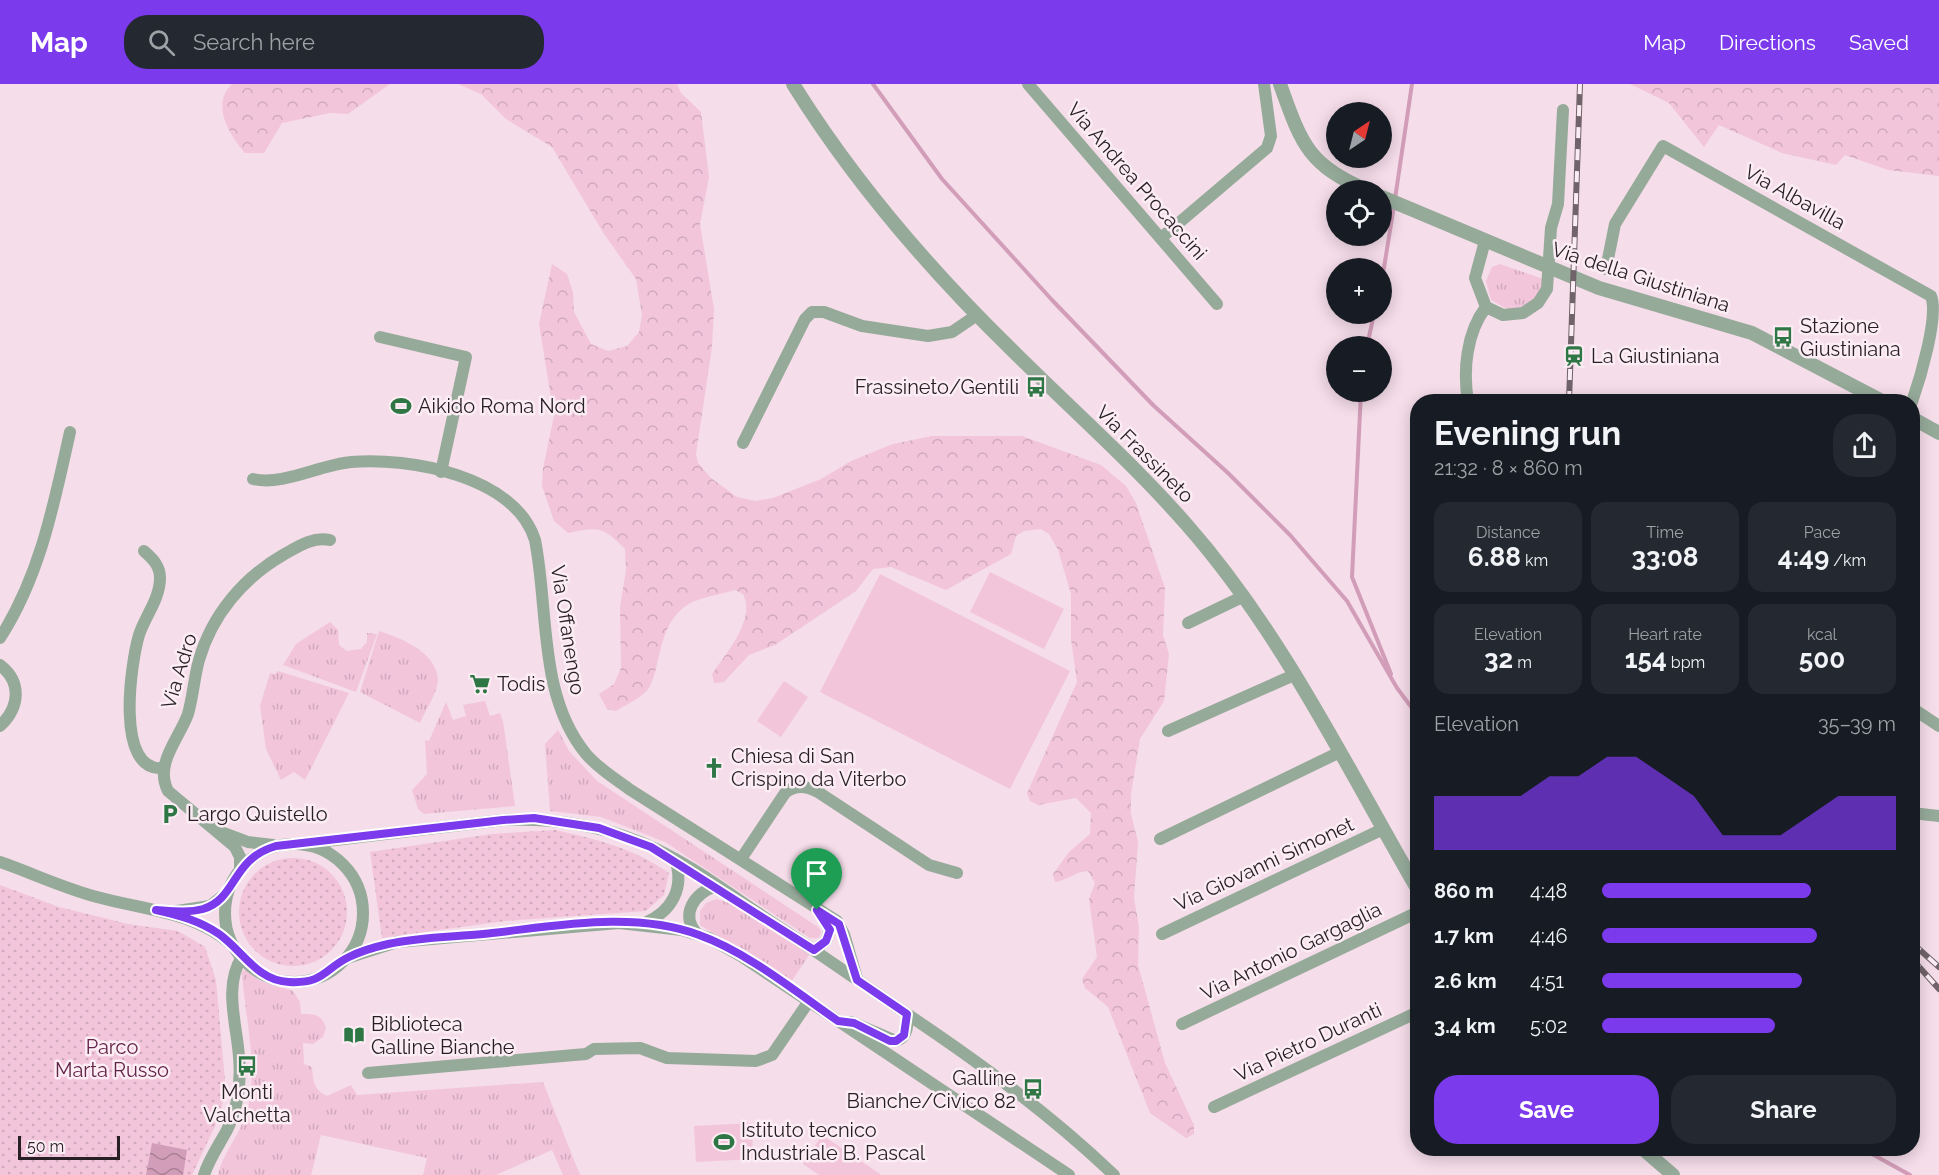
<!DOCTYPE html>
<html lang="en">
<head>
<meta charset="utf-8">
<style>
  :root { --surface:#171b24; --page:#242831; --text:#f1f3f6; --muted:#9ea1a6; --accent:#7c3aed }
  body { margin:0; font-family:Raleway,sans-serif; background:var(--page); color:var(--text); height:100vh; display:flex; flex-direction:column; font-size:22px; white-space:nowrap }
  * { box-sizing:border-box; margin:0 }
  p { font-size:20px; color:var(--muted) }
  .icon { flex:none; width:33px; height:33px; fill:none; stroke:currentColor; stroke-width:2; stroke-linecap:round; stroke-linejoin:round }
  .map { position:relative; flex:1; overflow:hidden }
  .side { position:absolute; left:1410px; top:310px; width:510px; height:762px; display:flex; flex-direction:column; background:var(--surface); border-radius:24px; box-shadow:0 3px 15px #0003 }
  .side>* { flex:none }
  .needle { width:39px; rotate:35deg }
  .buttons { position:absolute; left:1326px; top:18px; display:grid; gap:12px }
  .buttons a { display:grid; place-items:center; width:66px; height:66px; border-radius:50%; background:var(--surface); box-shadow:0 3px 15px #0003; font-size:30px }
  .scale { position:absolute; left:18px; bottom:15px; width:102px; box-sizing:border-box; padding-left:6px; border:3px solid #271f23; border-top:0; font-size:16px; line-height:21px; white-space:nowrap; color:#271f23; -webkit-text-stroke:4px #fcedf4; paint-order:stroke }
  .pin { position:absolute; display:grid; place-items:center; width:51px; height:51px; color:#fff; margin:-62px -26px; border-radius:50% 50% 50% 0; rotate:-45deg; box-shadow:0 0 6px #0007 }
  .pin .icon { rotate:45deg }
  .round { display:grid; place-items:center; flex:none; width:63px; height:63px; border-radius:24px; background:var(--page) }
  .summary { display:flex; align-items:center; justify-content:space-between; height:102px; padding:0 24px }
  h1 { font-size:33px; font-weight:700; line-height:45px }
  .stats { display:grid; grid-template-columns:repeat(3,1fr); gap:9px; height:102px; padding:6px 24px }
  .stats div { display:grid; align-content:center; border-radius:15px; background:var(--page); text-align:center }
  .stats b { font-size:26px; font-weight:700 }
  .stats small { font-size:16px; font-weight:400 }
  .stats p { font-size:16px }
  .chart { height:168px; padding:12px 24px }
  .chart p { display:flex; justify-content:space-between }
  .chart svg { width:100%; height:108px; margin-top:6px; fill:var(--accent); opacity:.7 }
  .primary-button { display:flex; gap:12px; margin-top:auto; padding:12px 24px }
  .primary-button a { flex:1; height:69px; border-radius:24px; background:var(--accent); color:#fff; font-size:24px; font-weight:700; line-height:69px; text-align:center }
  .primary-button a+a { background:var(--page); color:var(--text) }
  ul { padding:0 24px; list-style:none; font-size:20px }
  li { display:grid; grid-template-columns:96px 72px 1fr; align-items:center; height:45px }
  li i { height:15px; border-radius:8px; background:var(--accent) }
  header { display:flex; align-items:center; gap:36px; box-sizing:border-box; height:84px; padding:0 30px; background:var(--accent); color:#fff }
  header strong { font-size:28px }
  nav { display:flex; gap:33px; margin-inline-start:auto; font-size:21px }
  .search { width:420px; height:54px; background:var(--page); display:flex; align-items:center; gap:15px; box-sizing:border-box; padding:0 21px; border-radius:24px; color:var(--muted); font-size:22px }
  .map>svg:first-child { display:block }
  .grass { fill:url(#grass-tufts) }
  .forest { fill:url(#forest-crowns) }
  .park { fill:url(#park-dots) }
  .garden { fill:#f2c5db }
  .water { fill:url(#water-waves) }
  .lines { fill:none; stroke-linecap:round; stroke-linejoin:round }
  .stream { stroke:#d29db8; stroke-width:4 }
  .minor { stroke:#96aa9a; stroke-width:12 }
  .tertiary { stroke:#96aa9a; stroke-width:14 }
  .rail-casing { stroke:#70636a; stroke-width:6 }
  .rail { stroke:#fcedf4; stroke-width:4; stroke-dasharray:11; stroke-linecap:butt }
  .route-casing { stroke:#fff; stroke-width:12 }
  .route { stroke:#7c3aed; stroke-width:8 }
  .labels { text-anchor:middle; stroke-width:5; stroke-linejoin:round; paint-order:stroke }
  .street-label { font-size:20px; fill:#271f23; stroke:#fcedf4 }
  .poi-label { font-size:20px; fill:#271f23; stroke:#fcedf4; text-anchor:start }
  .park-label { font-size:20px; fill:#632449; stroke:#fcedf4 }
</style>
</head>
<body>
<header>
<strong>Map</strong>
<div class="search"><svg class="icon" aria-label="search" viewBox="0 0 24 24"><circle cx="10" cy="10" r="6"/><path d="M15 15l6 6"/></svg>Search here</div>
<nav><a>Map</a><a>Directions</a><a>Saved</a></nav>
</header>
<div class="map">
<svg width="1939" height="1091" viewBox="0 0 1939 1091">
  <defs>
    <pattern id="grass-tufts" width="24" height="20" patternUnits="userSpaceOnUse" patternTransform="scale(1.5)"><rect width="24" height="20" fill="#f2c5db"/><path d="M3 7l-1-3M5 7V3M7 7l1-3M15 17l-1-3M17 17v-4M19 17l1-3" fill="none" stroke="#d0a9bc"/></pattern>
    <pattern id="forest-crowns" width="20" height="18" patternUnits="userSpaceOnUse" patternTransform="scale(1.5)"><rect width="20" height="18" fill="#f2c5db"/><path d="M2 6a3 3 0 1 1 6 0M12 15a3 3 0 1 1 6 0" fill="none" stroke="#d0a9bc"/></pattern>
    <pattern id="park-dots" width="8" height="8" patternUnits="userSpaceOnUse" patternTransform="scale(1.5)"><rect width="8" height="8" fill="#f2c5db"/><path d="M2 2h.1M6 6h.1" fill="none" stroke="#d0a9bc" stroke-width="1.8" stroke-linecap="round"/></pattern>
    <pattern id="water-waves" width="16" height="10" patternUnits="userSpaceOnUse" patternTransform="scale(1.5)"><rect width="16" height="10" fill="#d29db8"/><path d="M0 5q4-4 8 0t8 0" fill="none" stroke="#aa7f95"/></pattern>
  </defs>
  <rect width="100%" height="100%" fill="#f5dde9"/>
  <!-- grass -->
  <g class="grass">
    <path d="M1500,180L1543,195L1540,205L1530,221L1509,226L1491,216L1486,197L1492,183Z"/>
    <path d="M330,538L338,546L339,561L347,567L361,565L367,558V549L377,550L356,608L283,581L296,560Z"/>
    <path d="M379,547C401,554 436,568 438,595C438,608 425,627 420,639L360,608Z"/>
    <path d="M278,587L349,609L305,696L294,688L281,696L266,665L260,622L270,589L275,590Z"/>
    <path d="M485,617L490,632L500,629L503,637L515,722L424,730L418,725L412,706L427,690L425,656L429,657L446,618L453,636L466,632L463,621Z"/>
    <path d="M558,646L569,667L597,697L818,843L821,847L819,854H810L665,758L601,733L550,727L545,660Z"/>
    <path d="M716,815L733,820L811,868L791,898L700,841V827L706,819Z"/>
    <path d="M245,885L260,897L293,907L300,918L301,930C314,930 322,930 326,944L323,953L313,960L303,959L304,980L312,983C313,997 314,1006 327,1012L351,1001L357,1011L543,998L580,1091H563L552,1066L496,1091H423L427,1074L321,1051L311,1091H218C223,1068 242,1049 248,1023C258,980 245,933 242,889Z"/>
  </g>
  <!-- forest -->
  <g class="forest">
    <path d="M232,0H390L348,30L330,29L282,39L264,69H245C230,51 210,21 232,0Z"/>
    <path d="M458,0H677L681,9L701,28L709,93L700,140L714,225L712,263L696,370L698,379L711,394L737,413L755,417L773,414L821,395L851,377L893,360L932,352H1022L1101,381L1126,402L1136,419L1165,504L1163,551L1169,570L1164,617L1140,655L1131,710V730L1138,758L1134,814L1139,843L1138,881L1165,979L1194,1041V1050L1186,1054L1150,1029L1108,923L1085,904L1082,895L1097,873L1089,815L1095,799L1088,787C1076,787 1067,797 1055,798L1053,790L1069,768L1090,750L1091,729L1076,714L1038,721L1030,717L1027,709L1077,598L1071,555V510L1058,466L1049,450L1041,445L1024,447L1016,452L1011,470L946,506L891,483L873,485L856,507L775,561L749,571L724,598L714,599L712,590C726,569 756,536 743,510L735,506C719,511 693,514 682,525C658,546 662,576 650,602C644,613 627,620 616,627L607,625L599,610L614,600L621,584L620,523L626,486L625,465C602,442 599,443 568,449L554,437L542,402L543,384L554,332L539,240L552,180L567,190L573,208L574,228L591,260L608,267L627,262L639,248L642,231L636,195L604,150L552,63L506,35L481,10Z"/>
    <path d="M1630,0H1939V92L1888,86L1845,71L1836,81L1782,69L1719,41L1704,63L1669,19Z"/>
  </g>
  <!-- park -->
  <g class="park">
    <path d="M555,746C596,755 633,764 669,789L664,811L646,827L505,837L382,854L370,768L492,750Z"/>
    <circle cx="293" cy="828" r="54"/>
    <path d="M0,801L59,823L128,840L178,847L205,863L216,896L226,1008L217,1038L192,1091H0Z"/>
  </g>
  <!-- garden -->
  <g class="garden">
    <path d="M990,488L1064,525L1044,565L970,528Z"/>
    <path d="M880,490L1070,587L1010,705L820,608Z"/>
    <path d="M784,597L808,613L781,653L757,637Z"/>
    <path d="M752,1039L753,1075L696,1078L694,1042Z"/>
    <path d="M822,1051L880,1090V1091H819L803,1080Z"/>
  </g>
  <!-- water -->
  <path class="water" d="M152,1059L187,1066L183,1091H146Z"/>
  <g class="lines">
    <!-- stream -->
    <g class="stream">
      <path d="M873,0L942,95L1052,216L1153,321L1228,389L1290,451L1347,517L1397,604L1418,632"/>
      <path d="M1395,115L1412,0"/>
      <path d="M1382,196L1394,122"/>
      <path d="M1367,262L1374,230"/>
      <path d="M1361,308L1352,493L1391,590"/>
      <path d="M1863,1065L1910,1091"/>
    </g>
    <!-- minor -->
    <g class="minor">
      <path d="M1028,0L1217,220"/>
      <path d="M1161,154L1267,64L1271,52L1264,0"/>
      <path d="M1606,185L1615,140L1663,62L1931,212C1939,232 1920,295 1912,318"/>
      <path d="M1486,223L1503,231L1523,229L1538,219L1547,205L1551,144L1558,120L1563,26"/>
      <path d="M380,253L466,273L441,388"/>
      <path d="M1468,318C1463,287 1466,249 1486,223L1475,194L1485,157"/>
      <path d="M743,359L805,235L812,228H824L862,242L928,252L952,248L977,231"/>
      <path d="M253,395C283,402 319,381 351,378C409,373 515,392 535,456C549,526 538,612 586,670C598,684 614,694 629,705L837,837L844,850L857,895"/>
      <path d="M144,467C153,475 160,482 160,494C160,515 145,532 139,551C131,578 114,690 164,684"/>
      <path d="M1188,539L1242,513"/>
      <path d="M0,554C40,492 54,420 70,348"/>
      <path d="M0,581C22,598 20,623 0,642"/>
      <path d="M1912,624L1939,642"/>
      <path d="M1168,647L1294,591"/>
      <path d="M1912,729L1939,732"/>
      <path d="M224,749L248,758L273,761"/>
      <path d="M1160,755L1340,668"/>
      <path d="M301,760L503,736C551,734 596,740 640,758C690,778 734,814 779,843C822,871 864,901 907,930C980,979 1050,1030 1114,1091"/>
      <circle cx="294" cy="829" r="69"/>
      <path d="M741,775L785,709C795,700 807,702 818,708L929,781L957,789"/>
      <path d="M0,778C32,789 63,804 97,813C144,826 192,827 231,860"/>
      <path d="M240,785V773L235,763L168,707C154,680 179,655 188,630C193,613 194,594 199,576C212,531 243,494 283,471C297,463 313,452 330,456"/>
      <path d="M177,827L210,822L228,808"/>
      <path d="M645,839C672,827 685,804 675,775"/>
      <path d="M697,850C679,830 695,809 716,802"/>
      <path d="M1162,850L1383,745"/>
      <path d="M814,866L826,857L830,845L820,829"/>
      <path d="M347,874L397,858L619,839L682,846L709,854L741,872L1069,1091"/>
      <path d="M851,938L896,957C908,953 908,941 907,930"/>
      <path d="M1182,940L1418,828"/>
      <path d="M368,989L586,970L594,965L640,964L667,974L756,977L772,971L809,917"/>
      <path d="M1214,1023L1418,928"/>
      <path d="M204,1091C209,1075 219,1061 227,1046C238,1024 241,997 239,973C237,941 223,902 242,873"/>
    </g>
    <!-- tertiary -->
    <g class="tertiary">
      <path d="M793,0C854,98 930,186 1012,266C1070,324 1133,379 1187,441C1282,549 1346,682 1418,806"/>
      <path d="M1280,0C1301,58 1307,81 1367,106"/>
      <path d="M1382,113L1599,204L1752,249L1884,318"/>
      <path d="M1912,334L1939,349"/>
      <path d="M1643,1065L1673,1091"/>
    </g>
    <!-- rail casing -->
    <g class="rail-casing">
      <g id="rail">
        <path d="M1569,318L1580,0"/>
        <path d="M1912,859L1939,883"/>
        <path d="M1912,875L1939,905"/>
      </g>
    </g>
    <!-- rail -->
    <use href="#rail" class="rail"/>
  </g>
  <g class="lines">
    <!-- route casing -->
    <g class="route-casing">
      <path id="route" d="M534,734L599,744L651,763L814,866L826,857L830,846L817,826L839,840L857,896L907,930L904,951L896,957H890L854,939L838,937C796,908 747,868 699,851C632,826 552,843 483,850C452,853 419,853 388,860C375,863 361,867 349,873C324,885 324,900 289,898C257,897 242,866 219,850C200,837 179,831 156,826C172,827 188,829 203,825C237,815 231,775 276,762L503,736Z"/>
    </g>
    <!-- route -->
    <use href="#route" class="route"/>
  </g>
  <!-- icons -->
  <defs>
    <g id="bus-bare" transform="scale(1.62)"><path d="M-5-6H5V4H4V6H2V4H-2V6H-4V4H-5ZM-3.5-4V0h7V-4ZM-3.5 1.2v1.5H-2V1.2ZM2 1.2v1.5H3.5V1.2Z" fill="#2e7745" stroke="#fcedf4" stroke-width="2.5" paint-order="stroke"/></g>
    <g id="station-bare" transform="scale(1.62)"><path d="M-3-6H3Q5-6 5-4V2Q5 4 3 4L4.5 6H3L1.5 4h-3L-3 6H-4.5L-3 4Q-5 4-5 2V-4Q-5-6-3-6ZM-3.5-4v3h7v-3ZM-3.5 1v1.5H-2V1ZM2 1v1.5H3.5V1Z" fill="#2e7745" stroke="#fcedf4" stroke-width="2.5" paint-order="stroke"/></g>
    <g id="stadium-bare" transform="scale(1.62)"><path d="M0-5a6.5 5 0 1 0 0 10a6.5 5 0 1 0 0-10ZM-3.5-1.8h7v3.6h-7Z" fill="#2e7745" stroke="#fcedf4" stroke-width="2.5" paint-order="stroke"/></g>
    <g id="supermarket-bare" transform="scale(1.62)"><path d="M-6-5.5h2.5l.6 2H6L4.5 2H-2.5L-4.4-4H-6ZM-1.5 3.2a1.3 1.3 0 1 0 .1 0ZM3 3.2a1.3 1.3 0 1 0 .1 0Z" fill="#2e7745" stroke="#fcedf4" stroke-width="2.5" paint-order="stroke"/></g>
    <g id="church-bare" transform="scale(1.62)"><path d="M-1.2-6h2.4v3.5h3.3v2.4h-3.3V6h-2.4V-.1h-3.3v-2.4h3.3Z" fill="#2e7745" stroke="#fcedf4" stroke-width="2.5" paint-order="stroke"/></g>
    <g id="parking-bare" transform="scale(1.62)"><path d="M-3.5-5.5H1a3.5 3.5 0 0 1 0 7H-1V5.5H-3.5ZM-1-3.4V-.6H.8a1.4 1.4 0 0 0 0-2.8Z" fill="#2e7745" stroke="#fcedf4" stroke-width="2.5" paint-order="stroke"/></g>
    <g id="library-bare" transform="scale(1.62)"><path d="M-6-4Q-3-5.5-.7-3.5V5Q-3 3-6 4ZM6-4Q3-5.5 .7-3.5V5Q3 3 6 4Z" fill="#2e7745" stroke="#fcedf4" stroke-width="2.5" paint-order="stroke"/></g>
  </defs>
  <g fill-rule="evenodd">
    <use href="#bus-bare" x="1783" y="253"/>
    <use href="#station-bare" x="1574" y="272"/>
    <use href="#bus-bare" x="1036" y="303"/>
    <use href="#stadium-bare" x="401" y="322"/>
    <use href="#supermarket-bare" x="480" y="600"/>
    <use href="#church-bare" x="714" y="684"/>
    <use href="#parking-bare" x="170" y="730"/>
    <use href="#library-bare" x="354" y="951"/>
    <use href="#bus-bare" x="247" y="982"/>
    <use href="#bus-bare" x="1033" y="1005"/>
    <use href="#stadium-bare" x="724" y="1058"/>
  </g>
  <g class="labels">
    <!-- street labels -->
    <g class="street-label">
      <text transform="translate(1137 97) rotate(49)" y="7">Via Andrea Procaccini</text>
      <text transform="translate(1795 113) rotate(29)" y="7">Via Albavilla</text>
      <text transform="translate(1641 193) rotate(18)" y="7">Via della Giustiniana</text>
      <text transform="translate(1145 370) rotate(45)" y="7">Via Frassineto</text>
      <text transform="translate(568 546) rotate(81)" y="7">Via Offanengo</text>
      <text transform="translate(179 587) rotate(-73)" y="7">Via Adro</text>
      <text transform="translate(1264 780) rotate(-25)" y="7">Via Giovanni Simonet</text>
      <text transform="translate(1291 867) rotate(-26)" y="7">Via Antonio Gargaglia</text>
      <text transform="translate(1308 958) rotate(-25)" y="7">Via Pietro Duranti</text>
    </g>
    <!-- poi labels -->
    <g class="poi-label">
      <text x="1800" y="249">Stazione<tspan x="1800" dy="23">Giustiniana</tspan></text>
      <text x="1591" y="279">La Giustiniana</text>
      <text x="1019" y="310" text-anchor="end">Frassineto/Gentili</text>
      <text x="418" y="329">Aikido Roma Nord</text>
      <text x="497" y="607">Todis</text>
      <text x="731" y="679">Chiesa di San<tspan x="731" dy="23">Crispino da Viterbo</tspan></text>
      <text x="187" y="737">Largo Quistello</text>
      <text x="371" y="947">Biblioteca<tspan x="371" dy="23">Galline Bianche</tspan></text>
      <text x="1016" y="1001" text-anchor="end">Galline<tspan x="1016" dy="23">Bianche/Civico 82</tspan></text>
      <text x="247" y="1015" text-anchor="middle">Monti<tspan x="247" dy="23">Valchetta</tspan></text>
      <text x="741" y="1053">Istituto tecnico<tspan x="741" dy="23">Industriale B. Pascal</tspan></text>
    </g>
    <!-- park labels -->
    <g class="park-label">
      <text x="112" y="970">Parco<tspan x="112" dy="23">Marta Russo</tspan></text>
    </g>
  </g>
</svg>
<div class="buttons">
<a><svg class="needle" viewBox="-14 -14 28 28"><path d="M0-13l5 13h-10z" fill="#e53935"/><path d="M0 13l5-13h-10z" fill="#9ea1a6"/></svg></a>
<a><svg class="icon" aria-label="locate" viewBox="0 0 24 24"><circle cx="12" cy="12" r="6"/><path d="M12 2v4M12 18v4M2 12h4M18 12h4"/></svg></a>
<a>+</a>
<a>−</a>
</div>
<div class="scale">50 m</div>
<div class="pin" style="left:817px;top:826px;background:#1e9e55"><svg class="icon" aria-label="arrive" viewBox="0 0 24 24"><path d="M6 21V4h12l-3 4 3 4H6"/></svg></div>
<section class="side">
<div class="summary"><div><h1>Evening run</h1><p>21:32 · 8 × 860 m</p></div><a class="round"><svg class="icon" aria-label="share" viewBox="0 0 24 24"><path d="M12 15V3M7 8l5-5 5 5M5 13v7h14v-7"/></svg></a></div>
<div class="stats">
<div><p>Distance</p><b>6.88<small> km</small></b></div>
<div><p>Time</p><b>33:08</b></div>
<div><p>Pace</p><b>4:49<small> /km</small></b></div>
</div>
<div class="stats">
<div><p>Elevation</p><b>32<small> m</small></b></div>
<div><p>Heart rate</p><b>154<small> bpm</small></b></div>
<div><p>kcal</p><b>500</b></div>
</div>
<div class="chart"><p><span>Elevation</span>35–39 m</p>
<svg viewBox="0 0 160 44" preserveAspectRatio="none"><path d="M0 44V22L10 22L20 22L30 22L40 14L50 14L60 6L70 6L80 14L90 22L100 38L110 38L120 38L130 30L140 22L150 22L160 22V44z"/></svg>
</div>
<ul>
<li><b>860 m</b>4:48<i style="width:71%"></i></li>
<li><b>1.7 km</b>4:46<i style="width:73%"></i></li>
<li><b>2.6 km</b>4:51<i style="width:68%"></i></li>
<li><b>3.4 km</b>5:02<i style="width:59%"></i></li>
</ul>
<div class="primary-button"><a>Save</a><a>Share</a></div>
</section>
</div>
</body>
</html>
